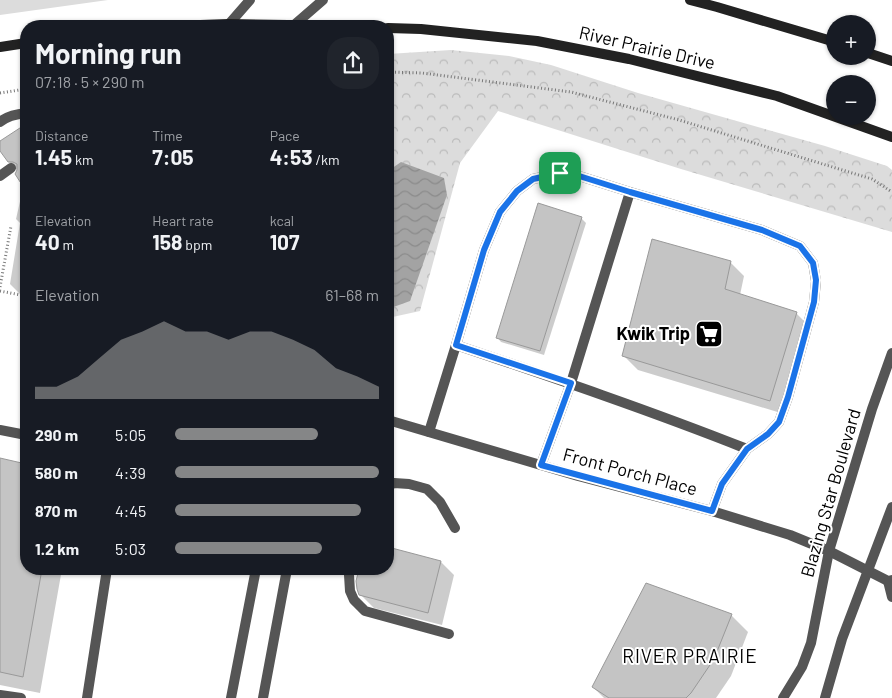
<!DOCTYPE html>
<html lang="en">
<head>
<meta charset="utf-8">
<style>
  :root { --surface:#171b24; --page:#20242c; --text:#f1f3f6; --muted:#9ea1a6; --accent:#858687 }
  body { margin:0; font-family:Barlow,sans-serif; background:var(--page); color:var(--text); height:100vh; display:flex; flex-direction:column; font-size:19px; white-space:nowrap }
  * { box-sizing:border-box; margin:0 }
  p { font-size:16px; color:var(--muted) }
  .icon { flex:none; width:28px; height:28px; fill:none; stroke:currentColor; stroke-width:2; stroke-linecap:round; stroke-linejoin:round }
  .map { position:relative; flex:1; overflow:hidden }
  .details { position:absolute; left:20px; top:20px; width:374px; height:555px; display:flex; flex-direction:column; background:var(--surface); border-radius:20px; box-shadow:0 1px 4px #0004 }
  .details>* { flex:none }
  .controls { position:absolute; left:826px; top:15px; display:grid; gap:10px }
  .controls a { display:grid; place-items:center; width:50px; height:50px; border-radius:50%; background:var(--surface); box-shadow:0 1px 4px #0004; font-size:25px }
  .pin { position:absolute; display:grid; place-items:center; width:42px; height:42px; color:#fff; margin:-21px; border-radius:10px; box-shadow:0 2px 8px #0006 }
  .round { display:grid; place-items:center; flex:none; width:52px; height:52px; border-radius:20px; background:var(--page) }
  .summary { display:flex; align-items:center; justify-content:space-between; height:85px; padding:0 15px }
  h1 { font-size:28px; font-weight:700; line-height:38px }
  .metrics { display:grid; grid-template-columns:repeat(3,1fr); gap:8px; height:85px; padding:5px 15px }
  .metrics div { display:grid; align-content:center }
  .metrics b { font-size:21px; font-weight:700 }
  .metrics small { font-size:14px; font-weight:400 }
  .metrics p { font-size:14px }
  .chart { height:140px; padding:10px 15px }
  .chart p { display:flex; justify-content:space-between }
  .chart svg { width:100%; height:90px; margin-top:5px; fill:var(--accent); opacity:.7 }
  ul { padding:0 15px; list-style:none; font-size:16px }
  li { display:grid; grid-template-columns:80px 60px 1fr; align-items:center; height:38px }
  li i { height:12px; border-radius:6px; background:var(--accent) }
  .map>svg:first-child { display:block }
  .grass { fill:#dcdcdc }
  .forest { fill:url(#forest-crowns) }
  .water { fill:url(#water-waves) }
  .shadow { fill:#0003 }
  .building { fill:#c4c4c4; stroke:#999 }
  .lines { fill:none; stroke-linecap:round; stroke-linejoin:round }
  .path { stroke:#777; stroke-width:3; stroke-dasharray:1 2.5; stroke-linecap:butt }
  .service { stroke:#555; stroke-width:10 }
  .minor { stroke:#555; stroke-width:10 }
  .secondary { stroke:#222; stroke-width:10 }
  .route-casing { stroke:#fff; stroke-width:10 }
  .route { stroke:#1a73e8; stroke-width:6 }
  .labels { text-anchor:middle; stroke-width:4; stroke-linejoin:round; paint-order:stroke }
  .street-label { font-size:18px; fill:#000; stroke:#fff }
  .poi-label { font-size:18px; font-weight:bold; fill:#000; stroke:#fff; text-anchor:end }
  .neighbourhood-label { font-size:19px; letter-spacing:1px; fill:#000; stroke:#fff }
</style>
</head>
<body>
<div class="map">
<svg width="892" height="698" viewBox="0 0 892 698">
  <defs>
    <pattern id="forest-crowns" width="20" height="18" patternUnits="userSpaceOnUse" patternTransform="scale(1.25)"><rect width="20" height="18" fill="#dcdcdc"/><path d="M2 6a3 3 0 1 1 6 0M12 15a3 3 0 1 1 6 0" fill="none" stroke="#bbb"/></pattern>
    <pattern id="water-waves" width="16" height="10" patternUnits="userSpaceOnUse" patternTransform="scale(1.25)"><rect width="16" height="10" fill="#a3a3a3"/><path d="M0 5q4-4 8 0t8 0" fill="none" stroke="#8b8b8b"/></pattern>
  </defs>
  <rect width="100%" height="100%" fill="#fff"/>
  <!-- grass -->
  <path class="grass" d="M0,0H108L0,15Z"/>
  <!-- forest -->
  <path class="forest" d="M451,50L509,56L551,65L638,93L825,146L887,166L892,170V232L681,169L498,111L460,163L420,311L388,318V54Z"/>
  <!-- water -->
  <path class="water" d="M401,162L444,178L447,195L410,301L388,309V171Z"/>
  <!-- shadow -->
  <g class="shadow">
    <path d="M22,128L26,133V300L10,284L20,223L16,219L24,184L18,171L8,161L0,148V143Z"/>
    <path d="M539,205L582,219L586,223L544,355L501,342L497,337Z"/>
    <path d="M730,262L744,276L740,295L796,313L810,327L784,414L638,370L624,356Z"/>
    <path d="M0,459L26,465V569H62L40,693L0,685Z"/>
    <path d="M388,548L441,562L454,575L442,625L374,608L360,594L358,581L361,569H388Z"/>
    <path d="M731,615L748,632L731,676L716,698H604L593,687Z"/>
  </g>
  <!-- building -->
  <g class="building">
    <path d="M26,124V191L15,174L17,170V164L13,162H8L0,151V141Z"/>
    <path d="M538,203L582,217L540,351L496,338Z"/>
    <path d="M652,239L731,261L725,289L797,312L770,401L622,356Z"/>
    <path d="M0,458L26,464V569H42L23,677L0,672Z"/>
    <path d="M388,547L441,561L428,613L359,595L357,589L356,581L359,569H388Z"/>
    <path d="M646,583L732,614L714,659L691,693L686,698H609L592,687Z"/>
  </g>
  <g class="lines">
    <!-- path -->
    <g class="path">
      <path d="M388,72L422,73L571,92L679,120L852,173L872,179L892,192"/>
      <path d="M0,93L26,89"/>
      <path d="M0,287L11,226"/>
      <path d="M0,291L26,296"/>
    </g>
    <!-- service -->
    <g class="service">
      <path d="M0,122C7,116 17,114 26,113"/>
      <path d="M0,176L11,168"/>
      <path d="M456,345L484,250L500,212L517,191L533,179L560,173L576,175L630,192L762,230L800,246L813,263L816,281L814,302L788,397L779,422L768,434L747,449"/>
      <path d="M0,430L26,435"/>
      <path d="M429,432L456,345C554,378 651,411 747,449L722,484L712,511"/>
      <path d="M541,465L571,383L630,192"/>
      <path d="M388,486L394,483L409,484L427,489L440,502L455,528"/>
      <path d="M350,569L349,575L350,591L354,600L365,611L449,634"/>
      <path d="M0,695L21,698"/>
      <path d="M87,698L107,569"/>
    </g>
    <!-- minor -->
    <g class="minor">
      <path d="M229,24L250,0"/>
      <path d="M293,26L323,0"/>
      <path d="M388,420L578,476L712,511L790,535L829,551L888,581L892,580"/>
      <path d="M888,581L892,597"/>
      <path d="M231,698L256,569"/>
      <path d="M263,698L287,569"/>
      <path d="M783,698L802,667L811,643L829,551L872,409L892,353"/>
      <path d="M825,698L842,639L892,507"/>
    </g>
    <!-- secondary -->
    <g class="secondary">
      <path d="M690,0L717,7L835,42"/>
      <path d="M172,26L229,24L355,26"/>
      <path d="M388,28L421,29L537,41L629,59L777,96L892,137"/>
      <path d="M0,47L26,43"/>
      <path d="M868,53L892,61"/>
    </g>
  </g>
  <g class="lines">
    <!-- route casing -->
    <g class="route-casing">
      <path id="route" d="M560,173L576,175L630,192L762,230L800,246L813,263L816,280L814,302L788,397L779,422L768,434L747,449L722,484L712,511L541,465L571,383L456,345L484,250L500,212L517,191L533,179Z"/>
    </g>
    <!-- route -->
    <use href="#route" class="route"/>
  </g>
  <!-- icons -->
  <defs>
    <g id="supermarket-square" transform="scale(1.4375)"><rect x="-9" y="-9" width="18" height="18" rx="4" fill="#000" stroke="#fff"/><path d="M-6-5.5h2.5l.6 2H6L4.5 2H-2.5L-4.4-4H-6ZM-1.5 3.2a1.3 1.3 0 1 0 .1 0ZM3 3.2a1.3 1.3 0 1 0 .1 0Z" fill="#fff"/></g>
  </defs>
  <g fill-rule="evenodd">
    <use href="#supermarket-square" x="709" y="334"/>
  </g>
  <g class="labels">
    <!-- street labels -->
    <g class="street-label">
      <text transform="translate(647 48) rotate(13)" y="6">River Prairie Drive</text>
      <text transform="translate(630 472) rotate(15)" y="6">Front Porch Place</text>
      <text transform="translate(831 493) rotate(-74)" y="6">Blazing Star Boulevard</text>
    </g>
    <!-- poi labels -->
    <g class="poi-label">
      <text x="690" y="340">Kwik Trip</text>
    </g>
    <!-- neighbourhood labels -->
    <g class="neighbourhood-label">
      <text x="690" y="663">RIVER PRAIRIE</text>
    </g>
  </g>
</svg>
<div class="controls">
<a>+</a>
<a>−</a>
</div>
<div class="pin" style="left:560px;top:173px;background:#1e9e55"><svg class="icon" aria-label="arrive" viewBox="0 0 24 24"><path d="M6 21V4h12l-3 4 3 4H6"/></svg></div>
<section class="details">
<div class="summary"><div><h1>Morning run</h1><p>07:18 · 5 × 290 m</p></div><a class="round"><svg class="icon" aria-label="share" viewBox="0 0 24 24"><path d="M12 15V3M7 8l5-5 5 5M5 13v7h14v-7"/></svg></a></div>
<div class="metrics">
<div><p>Distance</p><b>1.45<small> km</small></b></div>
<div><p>Time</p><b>7:05</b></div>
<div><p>Pace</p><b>4:53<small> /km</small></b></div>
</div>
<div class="metrics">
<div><p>Elevation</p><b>40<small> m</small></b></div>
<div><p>Heart rate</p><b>158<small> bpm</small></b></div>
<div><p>kcal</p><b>107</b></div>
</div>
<div class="chart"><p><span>Elevation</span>61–68 m</p>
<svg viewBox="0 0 160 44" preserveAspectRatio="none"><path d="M0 44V38L10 38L20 33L30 24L40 15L50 11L60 6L70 11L80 11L90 15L100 11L110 11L120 15L130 20L140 29L150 33L160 38V44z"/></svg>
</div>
<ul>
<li><b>290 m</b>5:05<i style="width:70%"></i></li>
<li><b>580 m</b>4:39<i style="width:100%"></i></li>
<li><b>870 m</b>4:45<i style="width:91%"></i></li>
<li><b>1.2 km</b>5:03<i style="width:72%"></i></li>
</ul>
</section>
</div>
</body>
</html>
